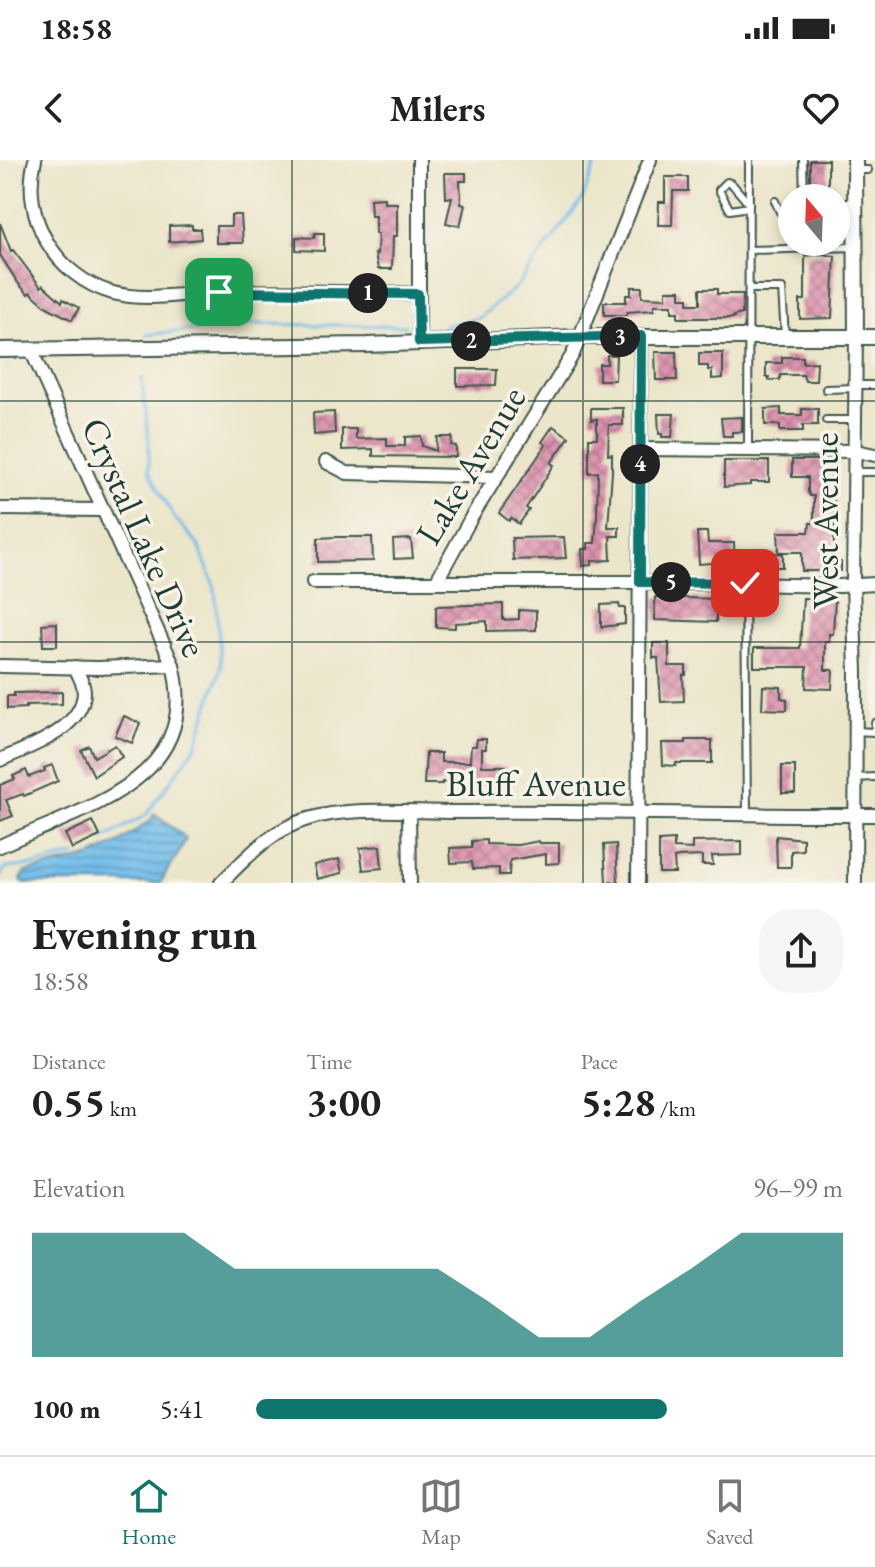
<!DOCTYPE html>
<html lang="en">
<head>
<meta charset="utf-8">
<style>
  :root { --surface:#fff; --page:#f6f6f6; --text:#222; --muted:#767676; --line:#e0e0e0; --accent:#0f766e }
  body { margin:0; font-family:"EB Garamond",serif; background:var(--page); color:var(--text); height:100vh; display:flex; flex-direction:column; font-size:30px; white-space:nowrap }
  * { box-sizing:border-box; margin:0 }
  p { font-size:26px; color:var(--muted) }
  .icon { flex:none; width:44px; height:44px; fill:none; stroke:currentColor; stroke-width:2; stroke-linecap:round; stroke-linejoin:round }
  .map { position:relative; height:723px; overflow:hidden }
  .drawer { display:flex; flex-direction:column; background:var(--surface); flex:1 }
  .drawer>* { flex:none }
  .needle { width:52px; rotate:341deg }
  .controls { position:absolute; left:778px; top:24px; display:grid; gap:16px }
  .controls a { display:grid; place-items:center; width:72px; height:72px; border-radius:50%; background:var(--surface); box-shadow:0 4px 12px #0003; font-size:40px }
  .pin { position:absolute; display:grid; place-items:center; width:68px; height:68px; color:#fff; margin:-34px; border-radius:16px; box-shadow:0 4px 12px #0006 }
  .km { position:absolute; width:40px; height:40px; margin:-20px; border-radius:50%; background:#222; color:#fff; font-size:22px; line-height:40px; text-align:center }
  .round { display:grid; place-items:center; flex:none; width:84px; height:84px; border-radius:32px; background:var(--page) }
  .overview { display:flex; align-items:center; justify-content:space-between; height:136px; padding:0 32px }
  h1 { font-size:44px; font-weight:700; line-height:60px }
  .figures { display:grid; grid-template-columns:repeat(3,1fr); gap:12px; height:136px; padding:8px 32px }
  .figures div { display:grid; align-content:center }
  .figures b { font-size:40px; font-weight:700 }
  .figures small { font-size:22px; font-weight:400 }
  .figures p { font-size:22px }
  .chart { height:224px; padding:16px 32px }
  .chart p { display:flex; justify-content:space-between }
  .chart svg { width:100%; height:144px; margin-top:8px; fill:var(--accent); opacity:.7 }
  ul { padding:0 32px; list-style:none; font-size:26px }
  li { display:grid; grid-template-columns:128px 96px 1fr; align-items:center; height:60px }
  li i { height:20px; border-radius:10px; background:var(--accent) }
  .status { display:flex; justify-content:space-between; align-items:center; height:56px; padding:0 40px; background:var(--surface); direction:ltr }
  .status svg { height:22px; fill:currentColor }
  header { display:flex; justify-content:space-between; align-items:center; height:104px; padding:0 32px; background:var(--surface); font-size:36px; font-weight:700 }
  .dock { display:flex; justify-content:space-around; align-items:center; height:112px; border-top:2px solid var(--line); background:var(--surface); font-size:22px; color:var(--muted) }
  .dock a { display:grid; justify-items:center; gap:4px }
  .dock .current { color:var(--accent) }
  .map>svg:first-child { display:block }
  .water { fill:url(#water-rules); stroke:#487c8f; stroke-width:2 }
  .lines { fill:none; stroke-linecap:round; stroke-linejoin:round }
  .stream { stroke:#71bcea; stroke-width:3 }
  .building { fill:url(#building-cross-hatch) }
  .service-casing { stroke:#3e564a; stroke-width:10 }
  .minor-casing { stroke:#3e564a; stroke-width:16 }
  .tertiary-casing { stroke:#3e564a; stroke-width:18 }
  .service { stroke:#fff; stroke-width:6 }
  .minor { stroke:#fff; stroke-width:12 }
  .tertiary { stroke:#fff; stroke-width:14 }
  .route-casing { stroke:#fff; stroke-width:16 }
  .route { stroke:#0f766e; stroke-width:10 }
  .grid { fill:none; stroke:#1f3d34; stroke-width:2; stroke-opacity:0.55 }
  .labels { text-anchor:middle; stroke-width:7; stroke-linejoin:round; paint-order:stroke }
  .street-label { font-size:36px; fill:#1f3d34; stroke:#f7f3e8 }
</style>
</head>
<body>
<div class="status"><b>18:58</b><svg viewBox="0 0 49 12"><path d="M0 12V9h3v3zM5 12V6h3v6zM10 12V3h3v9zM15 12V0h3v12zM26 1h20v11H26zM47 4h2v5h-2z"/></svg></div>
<header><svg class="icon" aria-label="back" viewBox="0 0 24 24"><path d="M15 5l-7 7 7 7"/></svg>Milers<svg class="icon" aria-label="heart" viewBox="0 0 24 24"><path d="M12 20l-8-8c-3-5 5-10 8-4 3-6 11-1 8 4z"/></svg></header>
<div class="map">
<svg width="875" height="723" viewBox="0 0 875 723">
  <defs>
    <pattern id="water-rules" width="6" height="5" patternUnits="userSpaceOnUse" patternTransform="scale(2)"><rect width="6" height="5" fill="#71bcea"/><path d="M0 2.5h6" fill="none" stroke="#5c9abe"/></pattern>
    <pattern id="building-cross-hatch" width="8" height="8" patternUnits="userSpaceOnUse" patternTransform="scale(2)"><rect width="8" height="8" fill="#dd93af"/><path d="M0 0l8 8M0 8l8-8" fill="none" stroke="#b3798f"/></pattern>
  </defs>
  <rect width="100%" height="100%" fill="#f7f3e8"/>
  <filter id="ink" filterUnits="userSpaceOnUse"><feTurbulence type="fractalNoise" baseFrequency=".0125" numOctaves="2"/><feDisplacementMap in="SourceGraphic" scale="16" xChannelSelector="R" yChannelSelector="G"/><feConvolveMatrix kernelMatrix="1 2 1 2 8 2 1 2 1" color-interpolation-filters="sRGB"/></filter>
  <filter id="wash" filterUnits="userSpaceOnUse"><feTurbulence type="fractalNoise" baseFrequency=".006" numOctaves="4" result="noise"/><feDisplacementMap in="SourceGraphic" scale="32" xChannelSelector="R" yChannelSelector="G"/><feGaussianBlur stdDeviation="1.8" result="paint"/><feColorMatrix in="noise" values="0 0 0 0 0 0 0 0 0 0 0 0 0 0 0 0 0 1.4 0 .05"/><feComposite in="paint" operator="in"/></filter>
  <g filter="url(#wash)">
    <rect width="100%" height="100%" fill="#ebe5c9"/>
    <!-- water -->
    <path class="water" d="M154,654L186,678C182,693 167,707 161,723H23L21,720L25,712L90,697L120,682L151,660Z"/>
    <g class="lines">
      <!-- stream -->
      <g class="stream">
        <path d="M443,166L479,158L516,127L582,40L597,0"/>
        <path d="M146,175L248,164L406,166"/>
        <path d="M103,679L146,655L196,586L221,507L215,429L199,386L174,357L149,311V284L142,218"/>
        <path d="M0,717L5,708L36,705L76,695"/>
      </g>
    </g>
    <g id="blocks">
      <!-- building -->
      <g class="building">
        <rect x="810" y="0" width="18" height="33"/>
        <path d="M445,13H466V21H460L461,44L465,45L460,66L446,63L452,37L446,38Z"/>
        <path d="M665,17H688V31H673L672,65H658L659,42H665Z"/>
        <path d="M384,38V43H397V76H393L392,109H378L375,94H377L378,74H375V56H371L370,39Z"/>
        <path d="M231,55H241L243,83H216V66H231Z"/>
        <path d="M0,63L11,91L13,90L41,127L43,125L62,142L63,139L79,148L72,160L47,147L30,132L28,134L18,123L0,95Z"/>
        <path d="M192,65V69H200L201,79L169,82V66Z"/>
        <path d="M315,73H324V91L296,90V77L314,78Z"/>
        <path d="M822,94L835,96L832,158L800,159V140H805V96Z"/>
        <path d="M631,127H642V137L666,138V130H680V138H688V144H700V129H717V134H743L742,154L734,156V158H678V152H672V145H654V150L627,152V155H604V142H626V135H631Z"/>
        <path d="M655,192H676L677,220H656Z"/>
        <path d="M699,193H723V218L712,219V210H708V206H699Z"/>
        <path d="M607,195H616L615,220H599V204H607Z"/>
        <path d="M782,197H803V203L817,202L816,221H805L803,215H781L779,220H769V217H766V203H782Z"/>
        <path d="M457,209H497L496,225L457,226Z"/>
        <path d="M591,248H623V265H609L608,295L612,294V312L608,367H619V376H610L611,400L592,401V405L583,406L582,389H588V383H595L597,356L598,312L589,313V278H597V259L591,260Z"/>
        <path d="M781,248V255H802V249H818V265H803V271H780V265H765V249Z"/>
        <path d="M334,252L335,273L314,275L313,253Z"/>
        <path d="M658,254H674L672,277H662V274H659Z"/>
        <path d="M742,257V272H732V276H723L721,258Z"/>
        <path d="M553,266L569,277L551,303L554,305L526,348L529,350L519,364L511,358L509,361L499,353L546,285L542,282Z"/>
        <path d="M342,269H356V279L387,278V286H405V277L421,276L422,286L436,291L437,277H452L451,285L456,286V297L373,296V289L342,290Z"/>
        <path d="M792,300H831L830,325H834V402H841V411H802V392H779L778,372H809L810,363H814V336H810L808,332V317H792Z"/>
        <path d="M724,301H769V322H750V325L724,327Z"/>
        <path d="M697,372H707L708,383H734L735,407H723V402L699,404Z"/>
        <path d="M337,377H372L373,401L318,402V378Z"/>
        <path d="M564,377L566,398L513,400L512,378Z"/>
        <path d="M411,379L413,398L394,399L393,380Z"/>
        <path d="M783,393V407H776L772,412H758L757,394Z"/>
        <path d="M655,437L716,439V462L655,460Z"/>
        <path d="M803,438L835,439L833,474H829V482L825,481V510H833L832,529L806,528L807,507H754V488H800Z"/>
        <path d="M503,444V460L519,459V450L536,451V470L487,471V461L455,463V468L436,467V446Z"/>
        <path d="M619,444L620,448H625V464L601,467V445Z"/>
        <path d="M57,463V486H43L42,464Z"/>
        <path d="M653,483H669V506H686V515H683L684,541L661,542L658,498H653Z"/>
        <path d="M763,526L781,527V538L787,539V550L762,549Z"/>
        <path d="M62,532V544L26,545V548L7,549V536H14V533Z"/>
        <path d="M124,556L140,563L132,583L115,576Z"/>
        <path d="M477,579H486V589H482V606H506V622H442V624H424L426,593H441V602H470L471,586H476Z"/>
        <path d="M686,580H712V603H676V606L663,605L662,583H686Z"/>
        <path d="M115,585L122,597L94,616L81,590L89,586L94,597Z"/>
        <path d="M52,605L58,621L24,636L23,634L6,640L13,656L0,661V625L15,619L13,616L26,610L29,617L45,611L44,608Z"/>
        <rect x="782" y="606" width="13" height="27"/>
        <path d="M93,661L100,676L72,689L65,674Z"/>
        <path d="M776,676L803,679V690L791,691V707H777Z"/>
        <path d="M486,680V684L518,685L539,681L540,683H559V703L546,704V694L510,700L509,715H499V708L473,709L472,702L451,703L450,688L472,687V681Z"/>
        <path d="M674,680V688L692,689V682L742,681V695L712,696L713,705H702V696L678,697L674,698L675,713H659V681Z"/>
        <path d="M616,684L618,722H606L604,685Z"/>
        <path d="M380,686L382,708L363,710L360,688Z"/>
        <path d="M339,699L342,713L317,719L314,705Z"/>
      </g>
    </g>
  </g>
  <g filter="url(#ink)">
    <use href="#blocks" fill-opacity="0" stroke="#3e564a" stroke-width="2"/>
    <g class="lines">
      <!-- service casing -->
      <g class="service-casing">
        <g id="service">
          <path d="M803,0L804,38"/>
          <path d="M856,10H868"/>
          <path d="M775,41L780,52L792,53"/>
          <path d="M836,43H856"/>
          <path d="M749,47L730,50L719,30L727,22L732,24L749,44"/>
          <path d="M749,90L856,87"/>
          <path d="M749,129H782L785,176"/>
          <path d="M856,225H875"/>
          <path d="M826,229L856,228"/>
          <path d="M826,260H856"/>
          <path d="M748,290L749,0"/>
          <path d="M856,312H875"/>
          <path d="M745,423L747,655"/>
          <path d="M855,571L874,572L875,563"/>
          <path d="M855,618L875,617"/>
        </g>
      </g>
      <!-- minor casing -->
      <g class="minor-casing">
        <g id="minor">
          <path d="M35,0C20,57 56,117 113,133C147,142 188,133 222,132C287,130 353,132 418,134"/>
          <path d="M419,0V182"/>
          <path d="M640,289L856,291L875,295"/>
          <path d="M326,302L347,313L497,317"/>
          <path d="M0,349L101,350"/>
          <path d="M313,422H640L840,426L875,424"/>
          <path d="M436,422L471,358L573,194L650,0"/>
          <path d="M0,506L98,508L173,505"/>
          <path d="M0,600C29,587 84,569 84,531C84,524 78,514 75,507"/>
          <path d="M409,652L410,723"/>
          <path d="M0,686C80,648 203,623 173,505L31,190"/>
          <path d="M221,723C246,698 272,669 308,659C353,646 407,652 454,652C594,650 735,656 875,655"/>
          <path d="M638,723L641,176"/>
          <path d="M855,723L856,512L853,424L856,177"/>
        </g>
      </g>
      <!-- tertiary casing -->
      <g class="tertiary-casing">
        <g id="tertiary">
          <path d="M855,0L856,177"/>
          <path d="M0,190L367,185L580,177H875"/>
        </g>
      </g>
      <!-- service -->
      <use href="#service" class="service"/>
      <!-- minor -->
      <use href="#minor" class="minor"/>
      <!-- tertiary -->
      <use href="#tertiary" class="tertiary"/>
    </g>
  </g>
  <g class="lines" filter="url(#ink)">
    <!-- route casing -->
    <g class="route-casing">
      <path id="route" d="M219,132L418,134L419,182L641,176L640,422L745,423"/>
    </g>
    <!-- route -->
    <use href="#route" class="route"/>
  </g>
  <!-- grid -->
  <path class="grid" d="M292,0V723M583,0V723M0,241H875M0,482H875"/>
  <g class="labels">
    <!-- street labels -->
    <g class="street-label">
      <text transform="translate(470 305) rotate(-59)" y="13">Lake Avenue</text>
      <text transform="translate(825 361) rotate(-90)" y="13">West Avenue</text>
      <text transform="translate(145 377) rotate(66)" y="13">Crystal Lake Drive</text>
      <text x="536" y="636">Bluff Avenue</text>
    </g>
  </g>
</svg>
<div class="controls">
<a><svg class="needle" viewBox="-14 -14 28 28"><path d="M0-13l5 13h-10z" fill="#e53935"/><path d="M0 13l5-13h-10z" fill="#767676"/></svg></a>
</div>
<div class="pin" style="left:219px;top:132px;background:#1e9e55"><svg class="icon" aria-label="arrive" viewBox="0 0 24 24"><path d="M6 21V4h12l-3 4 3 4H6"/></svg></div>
<div class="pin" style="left:745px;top:423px;background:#d93025"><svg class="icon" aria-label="check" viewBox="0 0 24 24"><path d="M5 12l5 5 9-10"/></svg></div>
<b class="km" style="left:368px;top:133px">1</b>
<b class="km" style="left:471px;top:181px">2</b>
<b class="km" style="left:620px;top:177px">3</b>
<b class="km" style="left:640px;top:304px">4</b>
<b class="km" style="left:671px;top:422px">5</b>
</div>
<section class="drawer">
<div class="overview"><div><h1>Evening run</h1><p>18:58</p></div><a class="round"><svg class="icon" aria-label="share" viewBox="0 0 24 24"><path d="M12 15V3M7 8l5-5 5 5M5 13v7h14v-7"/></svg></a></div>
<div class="figures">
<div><p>Distance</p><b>0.55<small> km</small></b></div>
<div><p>Time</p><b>3:00</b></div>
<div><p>Pace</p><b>5:28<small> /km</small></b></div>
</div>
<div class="chart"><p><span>Elevation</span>96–99 m</p>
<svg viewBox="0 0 160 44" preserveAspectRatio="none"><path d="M0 44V6L10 6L20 6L30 6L40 17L50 17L60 17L70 17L80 17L90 27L100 38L110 38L120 27L130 17L140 6L150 6L160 6V44z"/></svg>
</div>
<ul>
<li><b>100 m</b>5:41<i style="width:70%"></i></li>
</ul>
</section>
<nav class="dock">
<a class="current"><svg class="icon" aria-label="home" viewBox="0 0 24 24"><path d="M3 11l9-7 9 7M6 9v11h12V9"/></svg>Home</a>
<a><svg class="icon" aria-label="map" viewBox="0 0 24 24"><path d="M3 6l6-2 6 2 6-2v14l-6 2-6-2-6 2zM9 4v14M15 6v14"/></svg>Map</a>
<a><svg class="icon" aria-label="saved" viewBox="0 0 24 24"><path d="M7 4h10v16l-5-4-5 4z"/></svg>Saved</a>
</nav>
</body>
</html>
